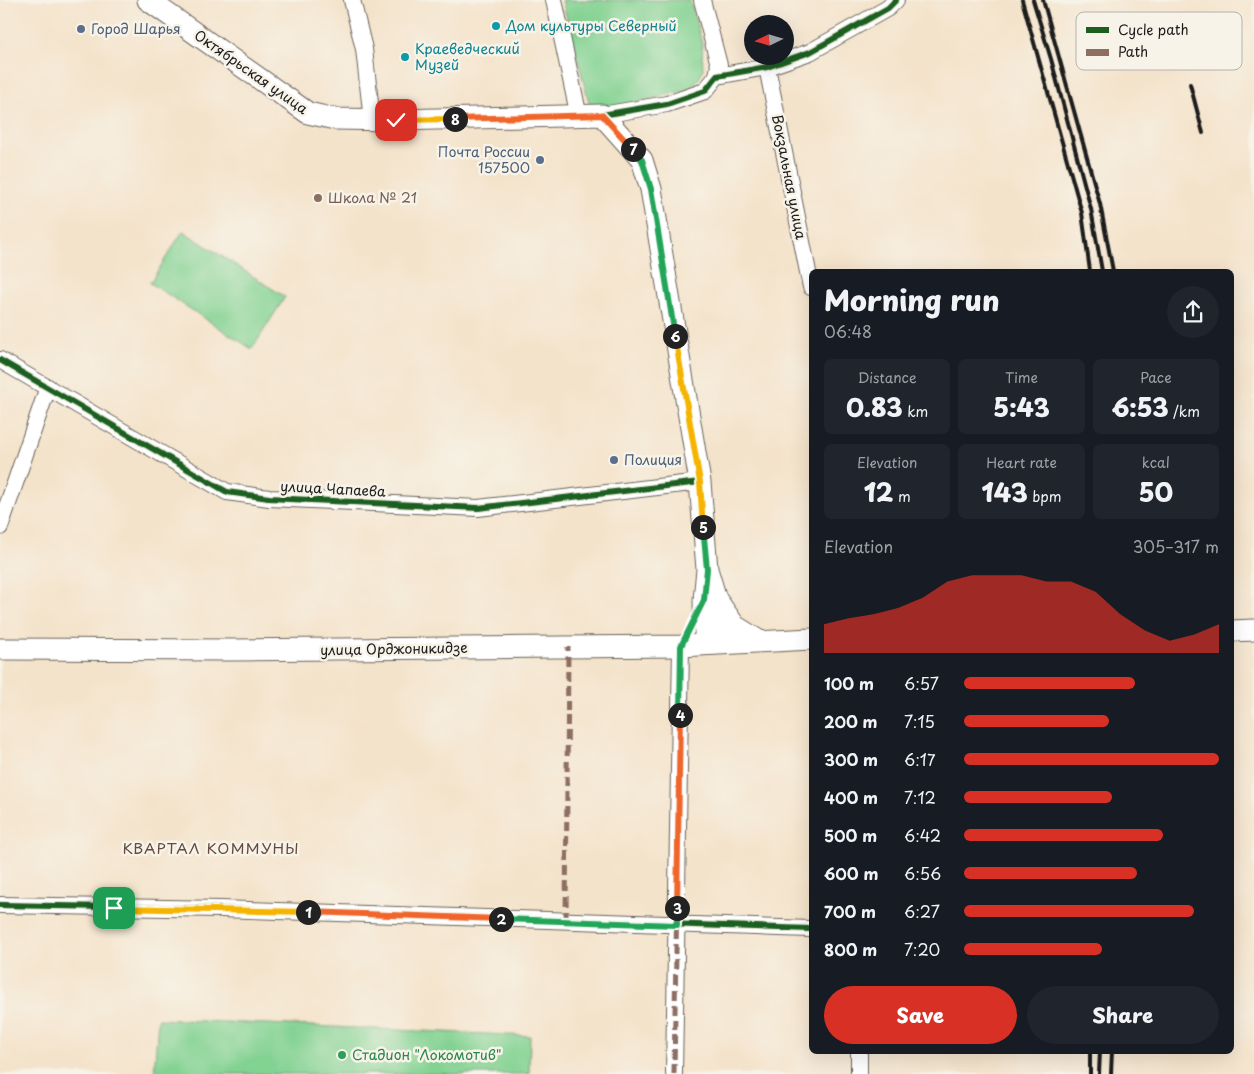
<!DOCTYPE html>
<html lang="en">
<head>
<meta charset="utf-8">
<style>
  :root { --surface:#171b24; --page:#20242c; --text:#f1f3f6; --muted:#9ea1a6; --accent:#d93025 }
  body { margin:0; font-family:"Playpen Sans",sans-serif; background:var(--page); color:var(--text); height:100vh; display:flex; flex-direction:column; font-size:19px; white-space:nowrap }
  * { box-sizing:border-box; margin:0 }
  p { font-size:16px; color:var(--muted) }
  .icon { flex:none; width:28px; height:28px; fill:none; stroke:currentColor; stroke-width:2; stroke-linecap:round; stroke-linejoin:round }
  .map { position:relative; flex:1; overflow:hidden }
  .side { position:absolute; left:809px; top:269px; width:425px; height:785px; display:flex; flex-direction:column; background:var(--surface); border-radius:8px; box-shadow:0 5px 20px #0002 }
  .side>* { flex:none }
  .needle { width:32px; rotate:265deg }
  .fabs { position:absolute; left:744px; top:15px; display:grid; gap:10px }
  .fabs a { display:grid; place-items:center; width:50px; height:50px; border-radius:50%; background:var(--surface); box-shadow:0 5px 20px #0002; font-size:25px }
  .pin { position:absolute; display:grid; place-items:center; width:42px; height:42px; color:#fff; margin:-21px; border-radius:10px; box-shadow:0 2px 8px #0006 }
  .km { position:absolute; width:25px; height:25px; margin:-12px; border-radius:50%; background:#222; color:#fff; font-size:14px; line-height:25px; text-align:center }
  .round { display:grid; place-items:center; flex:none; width:52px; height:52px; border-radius:26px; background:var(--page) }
  .head { display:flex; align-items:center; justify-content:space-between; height:85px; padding:0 15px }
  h1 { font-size:28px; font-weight:800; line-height:38px }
  .metrics { display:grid; grid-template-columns:repeat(3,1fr); gap:8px; height:85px; padding:5px 15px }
  .metrics div { display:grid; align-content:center; border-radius:8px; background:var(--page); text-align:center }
  .metrics b { font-size:25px; font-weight:800 }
  .metrics small { font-size:14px; font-weight:400 }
  .metrics p { font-size:14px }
  .chart { height:140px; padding:10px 15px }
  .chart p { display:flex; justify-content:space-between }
  .chart svg { width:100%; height:90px; margin-top:5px; fill:var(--accent); opacity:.7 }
  .action { display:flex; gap:10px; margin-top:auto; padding:10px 15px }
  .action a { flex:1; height:58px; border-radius:30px; background:var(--accent); color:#fff; font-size:20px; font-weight:800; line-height:58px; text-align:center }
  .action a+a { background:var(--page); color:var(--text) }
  ul { padding:0 15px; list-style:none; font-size:16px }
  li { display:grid; grid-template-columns:80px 60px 1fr; align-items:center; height:38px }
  li i { height:12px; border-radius:6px; background:var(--accent) }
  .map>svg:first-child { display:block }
  .green { fill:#82d292; stroke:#4f7757 }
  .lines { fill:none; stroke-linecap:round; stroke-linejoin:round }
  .minor-casing { stroke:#686259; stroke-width:18 }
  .major-casing { stroke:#686259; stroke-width:23 }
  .minor { stroke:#fff; stroke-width:16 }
  .major { stroke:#fff; stroke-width:21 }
  .rail { stroke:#1c1c1c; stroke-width:4 }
  .quiet { stroke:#8d6e63; stroke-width:5; stroke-dasharray:10 5; stroke-linecap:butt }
  .cycleway-casing { stroke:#f7f3e8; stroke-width:9 }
  .cycleway { stroke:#1b5e20; stroke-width:6 }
  .split-1-casing { stroke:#fff; stroke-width:10 }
  .split-2-casing { stroke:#fff; stroke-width:10 }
  .split-3-casing { stroke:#fff; stroke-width:10 }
  .split-4-casing { stroke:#fff; stroke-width:10 }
  .split-5-casing { stroke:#fff; stroke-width:10 }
  .split-6-casing { stroke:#fff; stroke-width:10 }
  .split-7-casing { stroke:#fff; stroke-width:10 }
  .split-8-casing { stroke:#fff; stroke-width:10 }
  .split-9-casing { stroke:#fff; stroke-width:10 }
  .split-1 { stroke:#f5b400; stroke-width:6 }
  .split-2 { stroke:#f0652b; stroke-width:6 }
  .split-3 { stroke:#22a559; stroke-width:6 }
  .split-4 { stroke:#f0652b; stroke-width:6 }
  .split-5 { stroke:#22a559; stroke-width:6 }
  .split-6 { stroke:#f5b400; stroke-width:6 }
  .split-7 { stroke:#22a559; stroke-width:6 }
  .split-8 { stroke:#f0652b; stroke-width:6 }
  .split-9 { stroke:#f5b400; stroke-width:6 }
  .culture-dot { fill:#0f9aa8; stroke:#f7f3e8; stroke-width:2 }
  .service-dot { fill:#5c6f8a; stroke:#f7f3e8; stroke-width:2 }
  .education-dot { fill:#8d6e63; stroke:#f7f3e8; stroke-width:2 }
  .leisure-dot { fill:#2e9e5b; stroke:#f7f3e8; stroke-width:2 }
  .labels { text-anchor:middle; stroke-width:5; stroke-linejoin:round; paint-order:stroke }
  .culture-label { font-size:14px; fill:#0d838f; stroke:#f7f3e8; text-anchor:start }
  .service-label { font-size:14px; fill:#4e5e75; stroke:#f7f3e8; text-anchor:start }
  .street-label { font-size:14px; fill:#1c1c1c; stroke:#f7f3e8 }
  .education-label { font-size:14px; fill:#785e54; stroke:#f7f3e8; text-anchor:start }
  .leisure-label { font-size:14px; fill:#27864d; stroke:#f7f3e8; text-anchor:start }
  .neighbourhood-label { font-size:15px; letter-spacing:1px; fill:#644a3f; stroke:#f7f3e8 }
  .key { fill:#f7f3e8; stroke:#b5b2ab; stroke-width:1 }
  .key-label { font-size:14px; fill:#1c1c1c }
</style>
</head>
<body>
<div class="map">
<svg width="1254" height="1074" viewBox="0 0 1254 1074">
  <rect width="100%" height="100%" fill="#f7f3e8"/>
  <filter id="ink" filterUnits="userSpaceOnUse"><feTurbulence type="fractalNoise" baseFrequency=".02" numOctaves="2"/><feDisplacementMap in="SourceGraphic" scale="10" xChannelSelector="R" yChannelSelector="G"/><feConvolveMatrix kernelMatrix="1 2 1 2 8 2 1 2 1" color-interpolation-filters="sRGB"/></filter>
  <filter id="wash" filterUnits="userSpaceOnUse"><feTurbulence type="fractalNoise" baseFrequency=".0096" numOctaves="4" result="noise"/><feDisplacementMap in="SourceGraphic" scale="20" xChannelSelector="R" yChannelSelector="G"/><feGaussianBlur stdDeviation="1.12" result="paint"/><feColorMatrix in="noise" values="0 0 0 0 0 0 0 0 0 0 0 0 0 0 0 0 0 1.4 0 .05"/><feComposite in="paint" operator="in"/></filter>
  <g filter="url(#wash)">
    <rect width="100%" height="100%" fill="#f4e3cb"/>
    <!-- green -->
    <g class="green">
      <path d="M562,0H690L702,43L703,70L699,79L687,90L635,103L591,110Z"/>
      <path d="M183,231L285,297L252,349L150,283Z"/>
      <path d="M158,1019L530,1036L529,1074H154Z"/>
    </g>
  </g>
  <g filter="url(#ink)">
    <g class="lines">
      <!-- minor casing -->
      <g class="minor-casing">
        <g id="minor">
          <path d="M352,0L364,49L372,120"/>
          <path d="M554,0L579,117"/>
          <path d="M702,0L719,65L717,76"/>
          <path d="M767,67L811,287"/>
          <path d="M602,115L667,104L705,91L717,76L767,67L810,52L888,8L896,0"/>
          <path d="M0,360L227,492L269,498L478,508L700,482"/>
          <path d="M0,527L48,387"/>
          <path d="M0,905L221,909L811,929"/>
          <path d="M859,1051V1074"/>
          <path d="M674,1074L681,646"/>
        </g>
      </g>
      <!-- major casing -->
      <g class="major-casing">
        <g id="major">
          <path d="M148,0L308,113L335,119L396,120L602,115L642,160L651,189L700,482L707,569L704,600L705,634L711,644L717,633L716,599L707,569"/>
          <path d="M716,599L735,626L759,641"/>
          <path d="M1231,631L1254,630"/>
          <path d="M0,649L232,650L681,646L811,639"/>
        </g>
      </g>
      <!-- minor -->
      <use href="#minor" class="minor"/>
      <!-- major -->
      <use href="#major" class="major"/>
      <!-- rail -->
      <g class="rail">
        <path d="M1022,0L1082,213L1090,271"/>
        <path d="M1033,0L1051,59L1091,209L1102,271"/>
        <path d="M1043,0L1100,204L1113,271"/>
        <path d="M1190,84L1203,133"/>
        <path d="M1090,1074V1051"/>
        <path d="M1099,1074L1100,1051"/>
        <path d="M1111,1074L1112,1051"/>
      </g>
      <!-- quiet -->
      <g class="quiet">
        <path d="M566,921L568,647"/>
        <path d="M674,1074L681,646"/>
      </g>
      <!-- cycleway casing -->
      <g class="cycleway-casing">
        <g id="cycleway">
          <path d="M602,115L667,104L705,91L717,76L767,67L810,52L888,8L896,0"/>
          <path d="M0,360L227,492L269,498L478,508L700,482"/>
          <path d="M0,905L221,909L811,929"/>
        </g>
      </g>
      <!-- cycleway -->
      <use href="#cycleway" class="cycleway"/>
    </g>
  </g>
  <g class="lines" filter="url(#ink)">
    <!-- split-1 casing -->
    <g class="split-1-casing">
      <path id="split-1" d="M114,908L308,912"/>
    </g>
    <!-- split-2 casing -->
    <g class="split-2-casing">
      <path id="split-2" d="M308,912L501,919"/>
    </g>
    <!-- split-3 casing -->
    <g class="split-3-casing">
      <path id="split-3" d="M501,919L677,925V908"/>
    </g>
    <!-- split-4 casing -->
    <g class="split-4-casing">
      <path id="split-4" d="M677,908L680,715"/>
    </g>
    <!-- split-5 casing -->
    <g class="split-5-casing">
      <path id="split-5" d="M680,715L681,646L704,600L707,569L703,527"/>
    </g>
    <!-- split-6 casing -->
    <g class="split-6-casing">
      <path id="split-6" d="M675,336L700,482L703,527"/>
    </g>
    <!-- split-7 casing -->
    <g class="split-7-casing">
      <path id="split-7" d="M633,149L642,160L651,189L675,336"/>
    </g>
    <!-- split-8 casing -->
    <g class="split-8-casing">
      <path id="split-8" d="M455,119L602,115L633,149"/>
    </g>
    <!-- split-9 casing -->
    <g class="split-9-casing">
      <path id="split-9" d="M396,120L455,119"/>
    </g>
    <!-- split-1 -->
    <use href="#split-1" class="split-1"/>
    <!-- split-2 -->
    <use href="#split-2" class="split-2"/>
    <!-- split-3 -->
    <use href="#split-3" class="split-3"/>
    <!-- split-4 -->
    <use href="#split-4" class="split-4"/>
    <!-- split-5 -->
    <use href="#split-5" class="split-5"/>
    <!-- split-6 -->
    <use href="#split-6" class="split-6"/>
    <!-- split-7 -->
    <use href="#split-7" class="split-7"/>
    <!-- split-8 -->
    <use href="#split-8" class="split-8"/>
    <!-- split-9 -->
    <use href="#split-9" class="split-9"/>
  </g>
  <!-- markers -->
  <g class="culture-dot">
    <circle cx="496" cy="26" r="5"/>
    <circle cx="405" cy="57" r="5"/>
  </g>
  <g class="service-dot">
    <circle cx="81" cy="29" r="5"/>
    <circle cx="540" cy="160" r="5"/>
    <circle cx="614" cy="460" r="5"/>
  </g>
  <circle class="education-dot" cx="318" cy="198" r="5"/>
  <circle class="leisure-dot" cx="342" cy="1055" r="5"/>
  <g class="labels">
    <!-- culture labels -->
    <g class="culture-label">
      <text x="506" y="31">Дом культуры Северный</text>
      <text x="415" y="54">Краеведческий<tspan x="415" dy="16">Музей</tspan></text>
    </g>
    <!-- service labels -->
    <g class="service-label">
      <text x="91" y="34">Город Шарья</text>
      <text x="530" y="157" text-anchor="end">Почта России<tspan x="530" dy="16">157500</tspan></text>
      <text x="624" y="465">Полиция</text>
    </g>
    <!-- street labels -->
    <g class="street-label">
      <text transform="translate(251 72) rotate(35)" y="5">Октябрьская улица</text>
      <text transform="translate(789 177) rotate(79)" y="5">Вокзальная улица</text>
      <text transform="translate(333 489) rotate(3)" y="5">улица Чапаева</text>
      <text transform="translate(394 649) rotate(-1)" y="5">улица Орджоникидзе</text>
    </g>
    <!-- education labels -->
    <g class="education-label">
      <text x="328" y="203">Школа № 21</text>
    </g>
    <!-- leisure labels -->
    <g class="leisure-label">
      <text x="352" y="1060">Стадион "Локомотив"</text>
    </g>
    <!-- neighbourhood labels -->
    <g class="neighbourhood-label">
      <text x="211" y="854">КВАРТАЛ КОММУНЫ</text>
    </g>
  </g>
  <!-- legend -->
  <rect x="1076" y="12" width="166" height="58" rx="8" class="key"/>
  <rect x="1086" y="27" width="23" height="6" fill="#1b5e20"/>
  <rect x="1086" y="49" width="23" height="7" fill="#8d6e63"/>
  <g class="key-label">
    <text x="1118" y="35">Cycle path</text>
    <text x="1118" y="57">Path</text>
  </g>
</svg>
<div class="fabs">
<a><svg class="needle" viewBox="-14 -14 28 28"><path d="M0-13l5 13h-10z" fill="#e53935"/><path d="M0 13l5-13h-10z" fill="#9ea1a6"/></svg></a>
</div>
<div class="pin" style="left:114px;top:908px;background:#1e9e55"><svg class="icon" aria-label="arrive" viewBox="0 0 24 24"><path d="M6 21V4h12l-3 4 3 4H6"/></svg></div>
<div class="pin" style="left:396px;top:120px;background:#d93025"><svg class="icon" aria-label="check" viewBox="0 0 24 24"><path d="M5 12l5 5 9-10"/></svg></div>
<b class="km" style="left:308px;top:912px">1</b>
<b class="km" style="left:501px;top:919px">2</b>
<b class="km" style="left:677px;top:908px">3</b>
<b class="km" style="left:680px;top:715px">4</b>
<b class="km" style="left:703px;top:527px">5</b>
<b class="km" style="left:675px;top:336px">6</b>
<b class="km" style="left:633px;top:149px">7</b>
<b class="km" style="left:455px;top:119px">8</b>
<section class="side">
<div class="head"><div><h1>Morning run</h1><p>06:48</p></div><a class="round"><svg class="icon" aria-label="share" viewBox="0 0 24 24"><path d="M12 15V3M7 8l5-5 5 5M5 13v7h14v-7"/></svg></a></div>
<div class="metrics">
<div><p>Distance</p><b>0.83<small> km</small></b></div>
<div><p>Time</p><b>5:43</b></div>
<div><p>Pace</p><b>6:53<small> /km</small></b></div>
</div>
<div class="metrics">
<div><p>Elevation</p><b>12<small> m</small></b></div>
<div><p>Heart rate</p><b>143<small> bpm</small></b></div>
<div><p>kcal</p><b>50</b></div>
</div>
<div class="chart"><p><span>Elevation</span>305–317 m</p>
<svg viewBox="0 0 160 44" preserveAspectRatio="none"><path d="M0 44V30L10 27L20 25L30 22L40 17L50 9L60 6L70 6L80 6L90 9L100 9L110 14L120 25L130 33L140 38L150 35L160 30V44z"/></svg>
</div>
<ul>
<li><b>100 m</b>6:57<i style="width:67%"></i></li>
<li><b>200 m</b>7:15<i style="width:57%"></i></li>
<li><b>300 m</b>6:17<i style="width:100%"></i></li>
<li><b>400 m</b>7:12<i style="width:58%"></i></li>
<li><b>500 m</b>6:42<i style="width:78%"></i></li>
<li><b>600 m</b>6:56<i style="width:68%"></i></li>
<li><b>700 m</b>6:27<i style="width:90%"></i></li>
<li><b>800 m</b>7:20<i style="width:54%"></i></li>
</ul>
<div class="action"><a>Save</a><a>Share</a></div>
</section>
</div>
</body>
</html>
